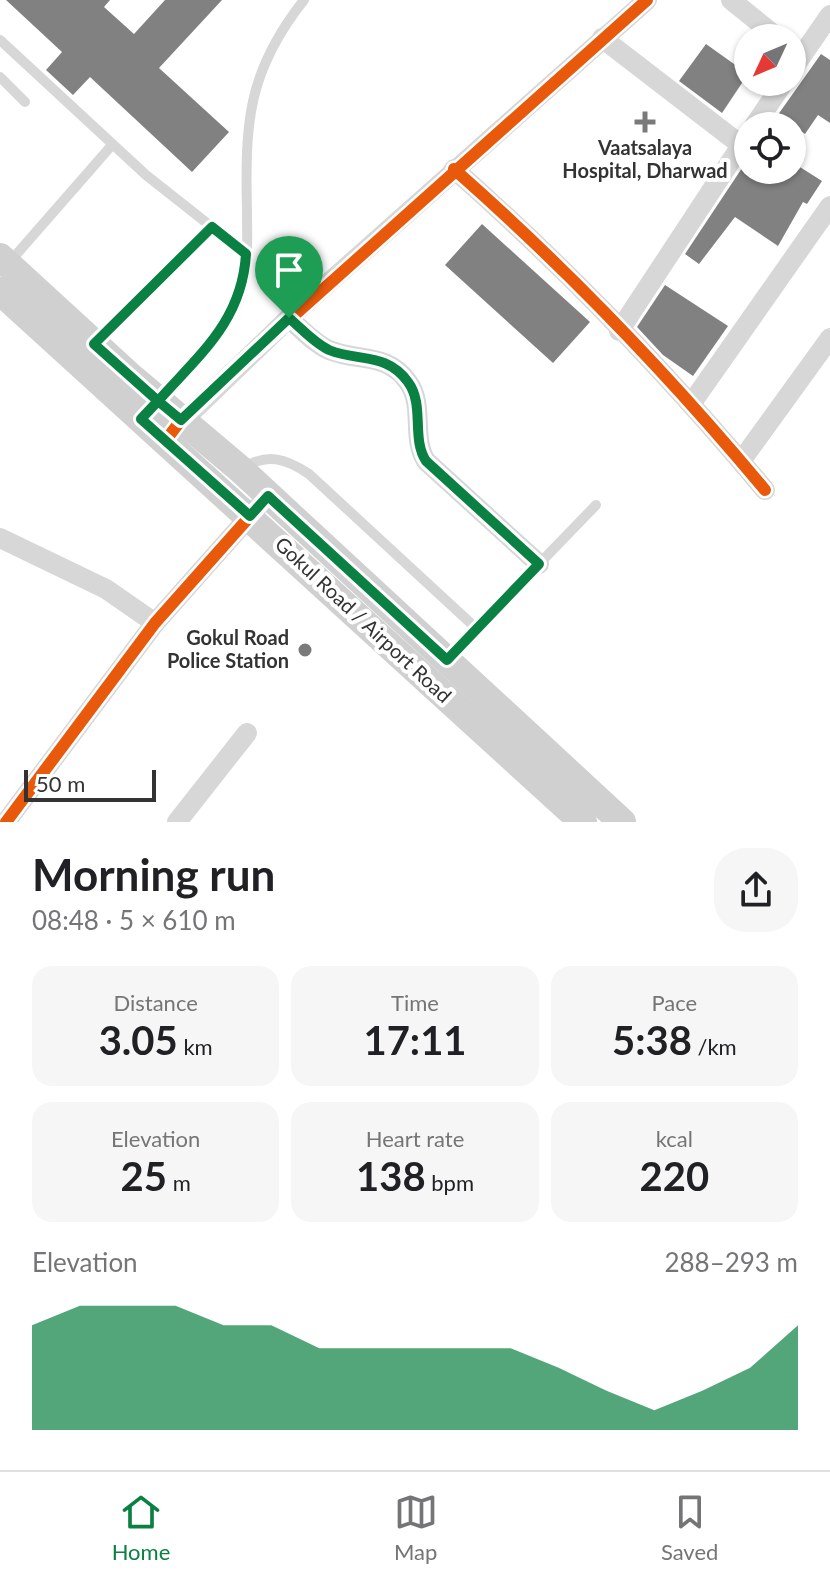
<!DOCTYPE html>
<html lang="en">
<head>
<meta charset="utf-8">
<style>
  :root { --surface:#fff; --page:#f6f6f6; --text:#202124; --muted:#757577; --line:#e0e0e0; --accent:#0b8043 }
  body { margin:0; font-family:Lato,sans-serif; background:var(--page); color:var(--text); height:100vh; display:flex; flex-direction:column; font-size:30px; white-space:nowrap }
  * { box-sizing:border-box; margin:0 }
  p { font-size:26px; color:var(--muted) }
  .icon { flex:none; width:44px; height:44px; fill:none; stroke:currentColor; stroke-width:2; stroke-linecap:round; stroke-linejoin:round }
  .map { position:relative; height:822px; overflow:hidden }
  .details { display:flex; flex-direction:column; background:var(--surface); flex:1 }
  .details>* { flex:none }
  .needle { width:52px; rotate:226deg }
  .fabs { position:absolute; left:734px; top:24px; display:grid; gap:16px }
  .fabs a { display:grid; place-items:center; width:72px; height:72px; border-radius:50%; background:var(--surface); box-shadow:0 2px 6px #0004; font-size:40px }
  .scale { position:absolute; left:24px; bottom:20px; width:132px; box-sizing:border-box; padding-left:8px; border:4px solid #333; border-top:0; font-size:22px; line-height:28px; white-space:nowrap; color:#333; -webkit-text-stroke:6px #fff; paint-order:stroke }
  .pin { position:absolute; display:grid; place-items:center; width:68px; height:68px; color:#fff; margin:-82px -34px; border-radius:50% 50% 50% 0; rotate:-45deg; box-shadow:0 0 8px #0007 }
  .pin .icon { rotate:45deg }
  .round { display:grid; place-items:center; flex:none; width:84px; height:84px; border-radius:32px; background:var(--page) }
  .headline { display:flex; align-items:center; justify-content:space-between; height:136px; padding:0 32px }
  h1 { font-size:44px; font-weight:700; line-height:60px }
  .metrics { display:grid; grid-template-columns:repeat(3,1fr); gap:12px; height:136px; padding:8px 32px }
  .metrics div { display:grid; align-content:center; border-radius:20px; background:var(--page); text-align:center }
  .metrics b { font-size:40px; font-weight:700 }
  .metrics small { font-size:22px; font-weight:400 }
  .metrics p { font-size:22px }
  .chart { height:224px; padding:16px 32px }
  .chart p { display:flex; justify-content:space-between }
  .chart svg { width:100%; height:144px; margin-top:8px; fill:var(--accent); opacity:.7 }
  .tabs { display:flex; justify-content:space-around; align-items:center; height:112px; border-top:2px solid var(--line); background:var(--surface); font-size:22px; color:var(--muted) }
  .tabs a { display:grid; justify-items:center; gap:4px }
  .tabs .on { color:var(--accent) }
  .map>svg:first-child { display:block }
  .building { fill:#818181 }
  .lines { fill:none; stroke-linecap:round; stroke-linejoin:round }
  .lane { stroke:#d7d7d7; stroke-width:10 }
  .street { stroke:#d7d7d7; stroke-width:20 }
  .secondary { stroke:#d0d0d0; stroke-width:28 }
  .cycleway-casing { stroke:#fff; stroke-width:17 }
  .cycleway { stroke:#e8590c; stroke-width:12 }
  .route-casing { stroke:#fff; stroke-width:16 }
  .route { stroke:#0b8043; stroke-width:10 }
  .poi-dot { fill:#7a7a7a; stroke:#fff; stroke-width:3 }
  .labels { text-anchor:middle; stroke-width:8; stroke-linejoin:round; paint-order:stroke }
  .poi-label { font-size:20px; font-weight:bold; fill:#333; stroke:#fff }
  .street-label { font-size:20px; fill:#333; stroke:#fff }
</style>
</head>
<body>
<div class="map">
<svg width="830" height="822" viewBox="0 0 830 822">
  <rect width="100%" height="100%" fill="#fff"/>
  <!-- building -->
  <g class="building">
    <path d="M6,0H110L104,7L134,34L165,0H222L159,68L229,132L192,172L90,77L73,95L46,70L62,52Z"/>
    <path d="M706,44L748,74L722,113L679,81Z"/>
    <path d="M821,54L830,60V123L818,115L805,134L794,126H770Z"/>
    <path d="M748,159V170H792V162L822,181L807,204L803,202L778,246L735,217L699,264L685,254Z"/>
    <path d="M482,224L590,322L553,363L445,265Z"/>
    <path d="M665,285L728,326L693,376L663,355L637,327Z"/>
  </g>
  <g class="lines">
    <!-- lane -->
    <g class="lane">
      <path d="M0,40L146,175L246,254"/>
      <path d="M0,77L25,102"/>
      <path d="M8,264L112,145"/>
      <path d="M97,341L212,227"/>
      <path d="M161,399C185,370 217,342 235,309C250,281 247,243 247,212C245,123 247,72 304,0"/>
      <path d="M242,468C268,453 285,458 309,474L477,629"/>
      <path d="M448,658L596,505"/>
    </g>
    <!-- street -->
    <g class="street">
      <path d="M731,0L778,38"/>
      <path d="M602,38L741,145"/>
      <path d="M792,70L830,15"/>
      <path d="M754,126L784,82"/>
      <path d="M454,169C565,267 670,376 765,490"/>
      <path d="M289,318C301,329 314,343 329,350C358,362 387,352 408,382C425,405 411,437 426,461L539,564"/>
      <path d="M619,331L748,135"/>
      <path d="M691,404L830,206"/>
      <path d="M173,430L289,318L647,0"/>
      <path d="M741,461L830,338"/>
      <path d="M0,538L106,589L155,623"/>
      <path d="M6,822L155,623L257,508"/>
      <path d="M177,822L247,733"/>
    </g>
    <!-- secondary -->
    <g class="secondary">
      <path d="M0,257L131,377L240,469L622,822"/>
      <path d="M0,291L583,822"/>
    </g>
    <!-- cycleway casing -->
    <g class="cycleway-casing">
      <g id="cycleway">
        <path d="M454,169C565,267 670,376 765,490"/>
        <path d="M166,440L181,420L243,361L647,0"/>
        <path d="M6,822L155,623L268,496"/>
      </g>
    </g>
    <!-- cycleway -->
    <use href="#cycleway" class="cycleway"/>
  </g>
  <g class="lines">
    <!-- route casing -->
    <g class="route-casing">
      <path id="route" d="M289,318L181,420L158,401C200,354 242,321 246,254L212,227L94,344L158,401L141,419L250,516L268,496L447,660L539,564L426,461C411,438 425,405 408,382C387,352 358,362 329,350C314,343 302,329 289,318"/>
    </g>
    <!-- route -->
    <use href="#route" class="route"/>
  </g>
  <!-- markers -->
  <g class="poi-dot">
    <path d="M641 110h8v8h8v8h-8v8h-8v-8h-8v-8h8z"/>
    <circle cx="305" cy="650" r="8"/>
  </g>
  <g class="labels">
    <!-- poi labels -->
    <g class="poi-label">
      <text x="645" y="155">Vaatsalaya<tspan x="645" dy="23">Hospital, Dharwad</tspan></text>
      <text x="289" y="645" text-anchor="end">Gokul Road<tspan x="289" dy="23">Police Station</tspan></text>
    </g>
    <!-- street labels -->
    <g class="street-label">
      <text transform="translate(363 620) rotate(43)" y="7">Gokul Road / Airport Road</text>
    </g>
  </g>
</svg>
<div class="fabs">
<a><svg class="needle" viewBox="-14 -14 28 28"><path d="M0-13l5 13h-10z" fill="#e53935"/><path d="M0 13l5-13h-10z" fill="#757577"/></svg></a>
<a><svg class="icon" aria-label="locate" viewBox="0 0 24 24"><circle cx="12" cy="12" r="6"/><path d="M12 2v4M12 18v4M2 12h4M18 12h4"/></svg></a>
</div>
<div class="scale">50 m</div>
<div class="pin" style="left:289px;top:318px;background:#1e9e55"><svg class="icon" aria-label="arrive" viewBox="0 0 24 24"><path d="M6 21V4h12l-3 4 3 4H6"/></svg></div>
</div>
<section class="details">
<div class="headline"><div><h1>Morning run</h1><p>08:48 · 5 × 610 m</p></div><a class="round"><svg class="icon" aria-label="share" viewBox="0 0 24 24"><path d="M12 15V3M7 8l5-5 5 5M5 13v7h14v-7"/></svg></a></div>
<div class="metrics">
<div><p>Distance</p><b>3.05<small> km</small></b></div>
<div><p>Time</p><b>17:11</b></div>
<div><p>Pace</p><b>5:38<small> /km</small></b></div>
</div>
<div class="metrics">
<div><p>Elevation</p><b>25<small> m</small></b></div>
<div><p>Heart rate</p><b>138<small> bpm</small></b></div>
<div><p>kcal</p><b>220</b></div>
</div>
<div class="chart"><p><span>Elevation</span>288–293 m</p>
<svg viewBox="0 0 160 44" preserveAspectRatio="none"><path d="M0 44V12L10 6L20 6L30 6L40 12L50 12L60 19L70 19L80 19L90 19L100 19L110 25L120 32L130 38L140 32L150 25L160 12V44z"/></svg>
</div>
</section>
<nav class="tabs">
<a class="on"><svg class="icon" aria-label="home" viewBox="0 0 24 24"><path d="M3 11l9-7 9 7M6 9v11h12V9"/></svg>Home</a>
<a><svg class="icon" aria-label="map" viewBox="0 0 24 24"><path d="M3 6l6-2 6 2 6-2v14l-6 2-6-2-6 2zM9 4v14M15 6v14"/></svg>Map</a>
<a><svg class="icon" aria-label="saved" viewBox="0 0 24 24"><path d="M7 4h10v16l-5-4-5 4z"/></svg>Saved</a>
</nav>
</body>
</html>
